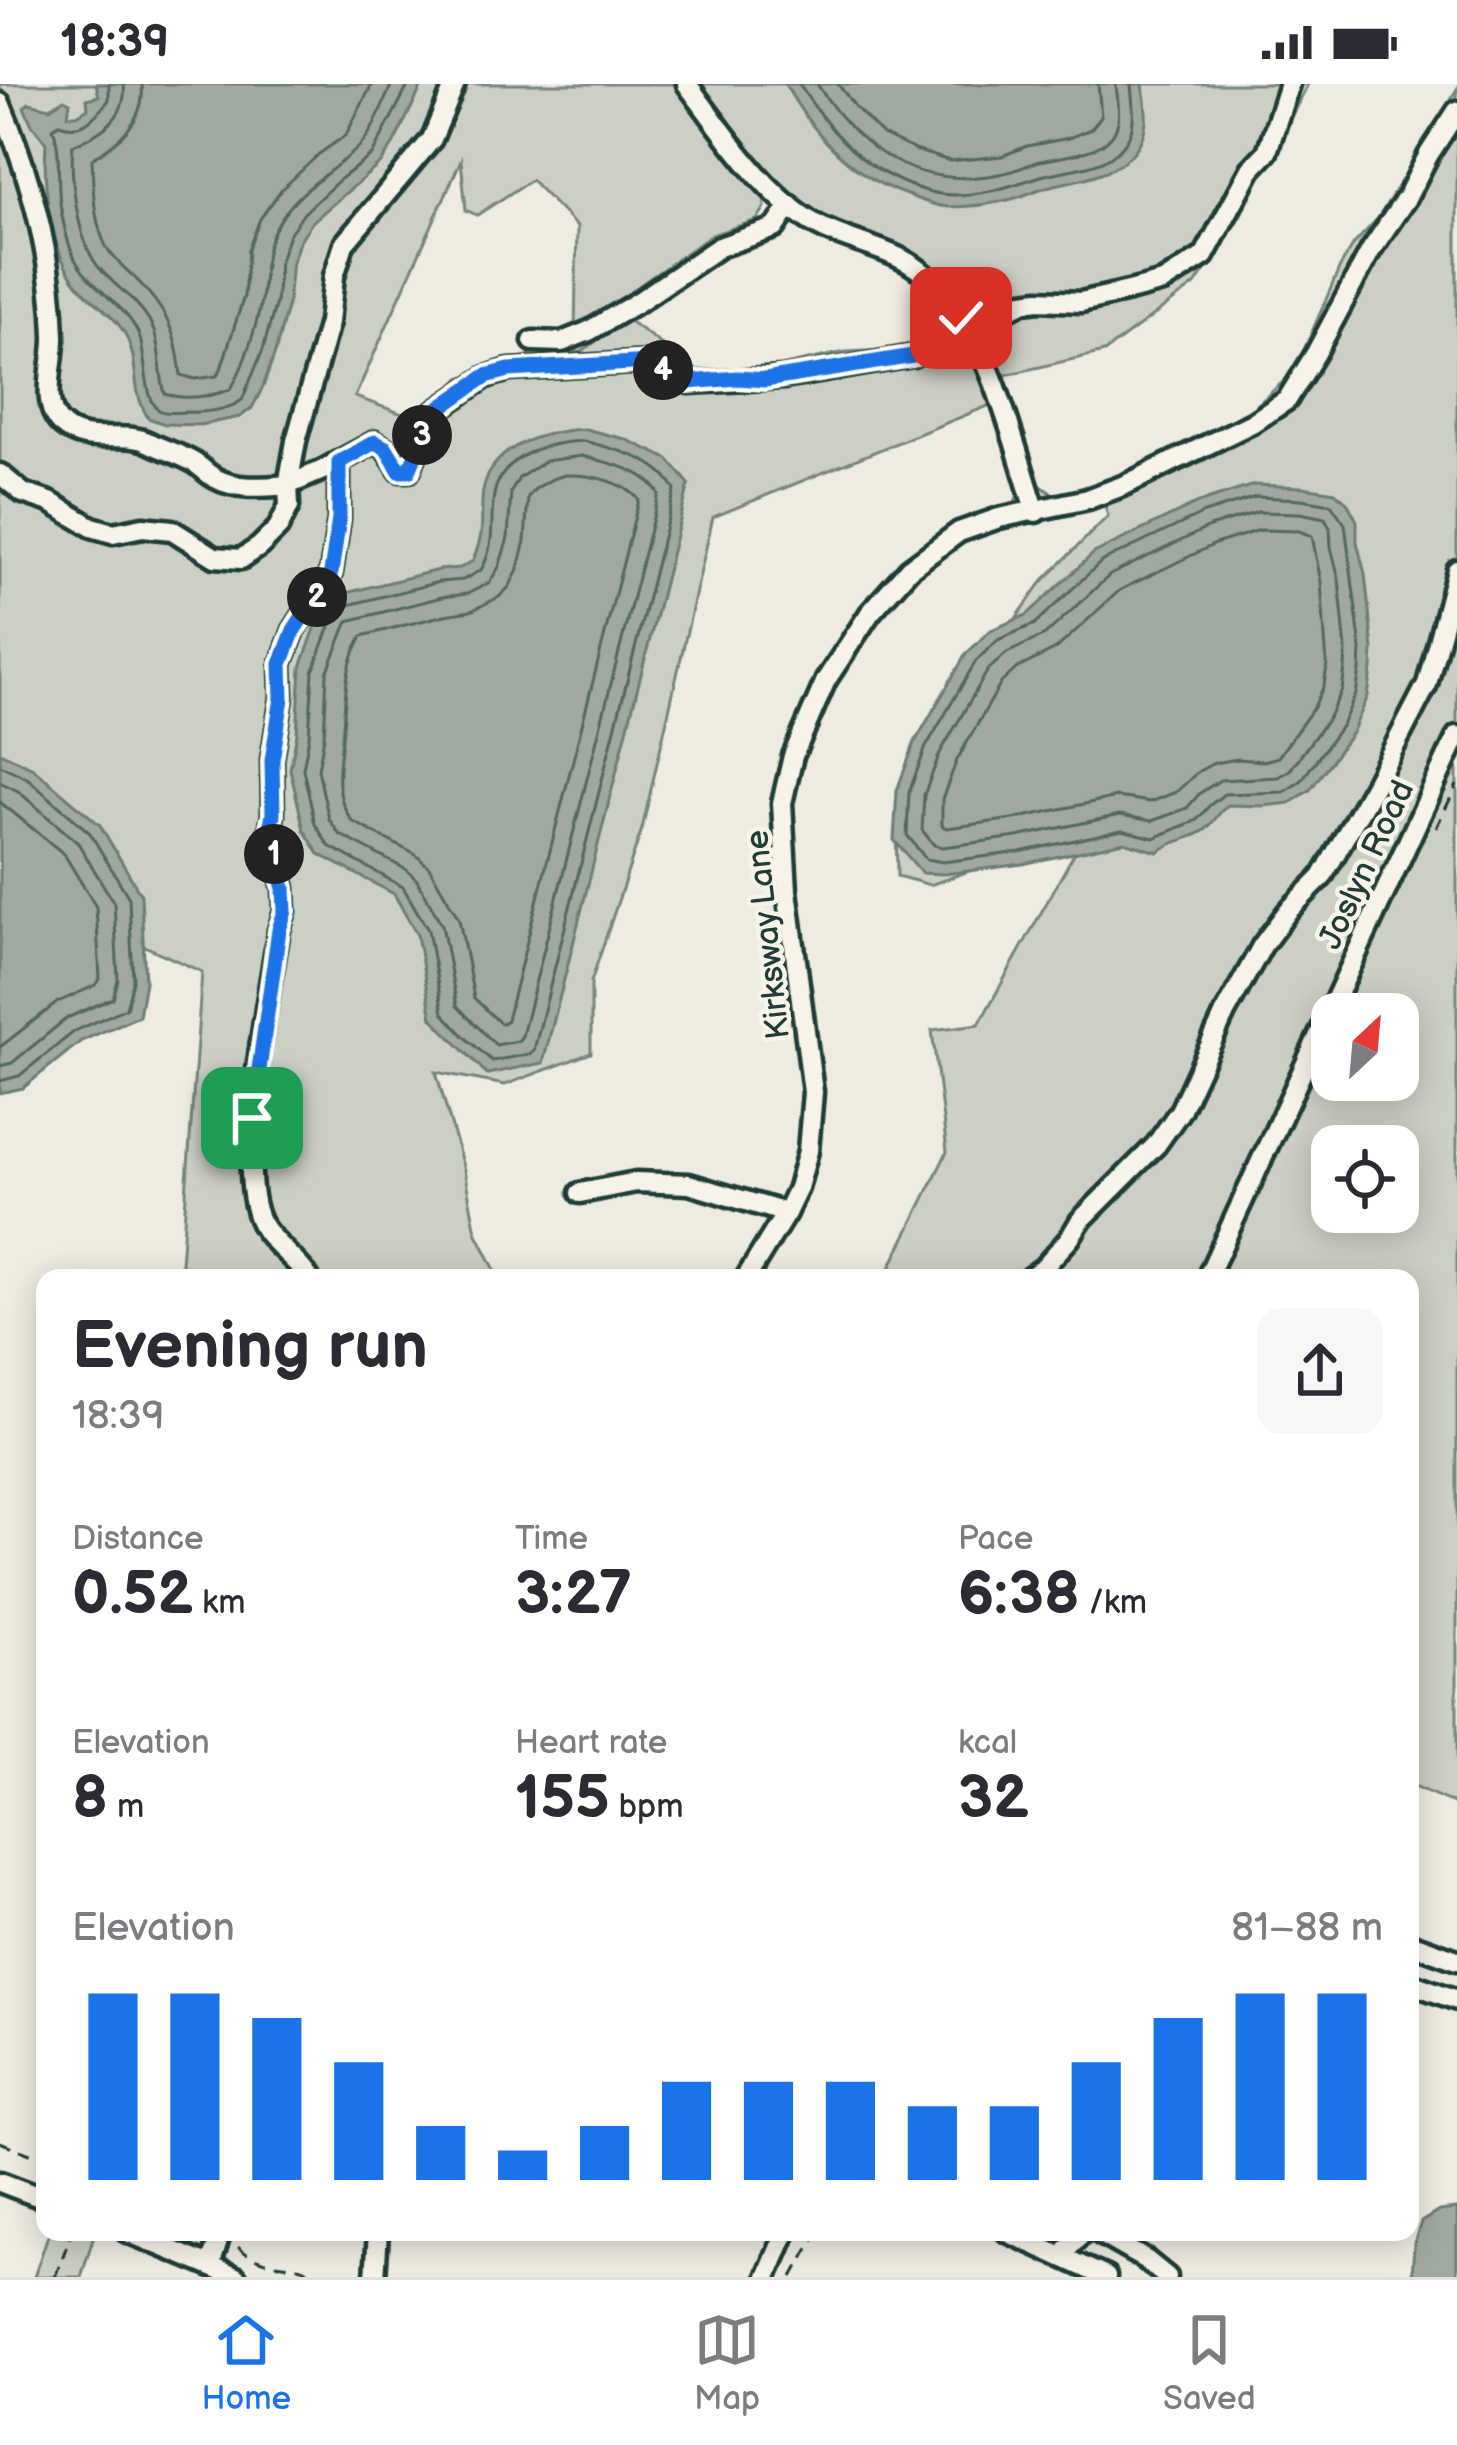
<!DOCTYPE html>
<html lang="en">
<head>
<meta charset="utf-8">
<style>
  :root { --surface:#fff; --page:#f7f7f7; --text:#2b2b33; --muted:#7c7c81; --line:#e1e1e2; --accent:#1a73e8 }
  body { margin:0; font-family:"Balsamiq Sans",sans-serif; background:var(--page); color:var(--text); height:100vh; display:flex; flex-direction:column; font-size:45px; white-space:nowrap }
  * { box-sizing:border-box; margin:0 }
  p { font-size:39px; color:var(--muted) }
  .icon { flex:none; width:66px; height:66px; fill:none; stroke:currentColor; stroke-width:2; stroke-linecap:round; stroke-linejoin:round }
  .map { position:relative; flex:1; overflow:hidden }
  .panel { position:absolute; left:36px; top:1185px; width:1383px; height:972px; display:flex; flex-direction:column; background:var(--surface); border-radius:24px; box-shadow:0 6px 30px #0003 }
  .panel>* { flex:none }
  .needle { width:78px; rotate:26deg }
  .fabs { position:absolute; left:1311px; top:909px; display:grid; gap:24px }
  .fabs a { display:grid; place-items:center; width:108px; height:108px; border-radius:24px; background:var(--surface); box-shadow:0 6px 30px #0003; font-size:60px }
  .pin { position:absolute; display:grid; place-items:center; width:102px; height:102px; color:#fff; margin:-51px; border-radius:24px; box-shadow:0 6px 18px #0006 }
  .km { position:absolute; width:60px; height:60px; margin:-30px; border-radius:50%; background:#222; color:#fff; font-size:33px; line-height:60px; text-align:center }
  .round { display:grid; place-items:center; flex:none; width:126px; height:126px; border-radius:24px; background:var(--page) }
  .head { display:flex; align-items:center; justify-content:space-between; height:204px; padding:0 36px }
  h1 { font-size:66px; font-weight:600; line-height:90px }
  .figures { display:grid; grid-template-columns:repeat(3,1fr); gap:18px; height:204px; padding:12px 36px }
  .figures div { display:grid; align-content:center }
  .figures b { font-size:60px; font-weight:600 }
  .figures small { font-size:33px; font-weight:400 }
  .figures p { font-size:33px }
  .chart { height:336px; padding:24px 36px }
  .chart p { display:flex; justify-content:space-between }
  .chart svg { width:100%; height:216px; margin-top:12px; stroke:var(--accent); stroke-width:6 }
  .status { display:flex; justify-content:space-between; align-items:center; height:84px; padding:0 60px; background:var(--surface); direction:ltr }
  .status svg { height:33px; fill:currentColor }
  .tabs { display:flex; justify-content:space-around; align-items:center; height:168px; border-top:3px solid var(--line); background:var(--surface); font-size:33px; color:var(--muted) }
  .tabs a { display:grid; justify-items:center; gap:6px }
  .tabs .current { color:var(--accent) }
  .map>svg:first-child { display:block }
  .green { fill:#cccfc4; stroke:#76867c; stroke-width:3; fill-rule:evenodd }
  .water { fill:#9fa99f; stroke:#6c7e74; stroke-width:3 }
  .lines { fill:none; stroke-linecap:round; stroke-linejoin:round }
  .shore { stroke:#52685f; stroke-width:3 }
  .minor-casing { stroke:#1f3d34; stroke-width:27 }
  .path { stroke:#1f3d34; stroke-width:3; stroke-dasharray:12 9; stroke-linecap:butt }
  .minor { stroke:#f7f3e8; stroke-width:18 }
  .route-casing { stroke:#fff; stroke-width:24 }
  .route { stroke:#1a73e8; stroke-width:15 }
  .labels { text-anchor:middle; stroke-width:9; stroke-linejoin:round; paint-order:stroke }
  .street-label { font-size:33px; fill:#1f3d34; stroke:#f7f3e8 }
</style>
</head>
<body>
<div class="status"><b>18:39</b><svg viewBox="0 0 49 12"><path d="M0 12V9h3v3zM5 12V6h3v6zM10 12V3h3v9zM15 12V0h3v12zM26 1h20v11H26zM47 4h2v5h-2z"/></svg></div>
<div class="map">
<svg width="1457" height="2193" viewBox="0 0 1457 2193">
  <rect width="100%" height="100%" fill="#eeece1"/>
  <filter id="ink" filterUnits="userSpaceOnUse"><feTurbulence type="fractalNoise" baseFrequency=".00833" numOctaves="2"/><feDisplacementMap in="SourceGraphic" scale="24" xChannelSelector="R" yChannelSelector="G"/><feConvolveMatrix kernelMatrix="1 2 1 2 8 2 1 2 1" color-interpolation-filters="sRGB"/></filter>
  <g filter="url(#ink)">
    <!-- green -->
    <g class="green">
      <path d="M0,0H1308L1239,134L1195,201L1104,268L1005,291L1040,401L1051,409L1060,411L1124,390L1248,329L1295,287L1340,183L1354,160L1379,133L1457,5V1721L1410,1700V1194H885L947,1068L932,946L979,940L1080,759L1037,763L930,801L897,792L896,740L985,578L1042,498L1108,432L1104,418L1010,444L1004,426L1015,418L1020,405L993,320L713,433L642,745L591,898V969L505,1001L436,988L464,1086L476,1148L499,1194H180L202,888L91,838L0,978ZM461,76L466,126L477,131L531,96L577,143L575,247L711,151L757,136L765,123L764,112L789,133L889,175L903,187L919,193L958,239L968,262L845,268L711,297L627,235L581,268L537,265L527,272L460,294L425,338L355,313ZM1332,930H1398V996H1332ZM1332,1062H1398V1128H1332Z"/>
      <path d="M49,2148H95L81,2193H34Z"/>
    </g>
    <!-- water -->
    <g class="water">
      <path d="M96,0H423L394,59L381,79L313,137L300,156L292,178L288,220L275,269L263,303L252,324L240,333L200,341L165,340L148,334C130,304 140,283 127,254C118,233 92,218 77,200C49,166 43,100 46,59L32,41L24,23L29,19L50,24L64,15L70,18L68,31H77L88,24L87,15L99,12Z"/>
      <path d="M785,0H1143C1144,12 1147,25 1146,37C1141,89 1086,93 1047,103C1035,106 1024,112 1012,115C993,120 968,123 948,123C932,122 919,115 904,110C850,91 813,50 785,0Z"/>
      <path d="M585,345L625,355L668,375L689,400L543,979L487,990L432,934L417,851L394,810L319,770L304,746L290,685L297,650L301,583L326,514L438,486L460,484L473,477C476,468 480,459 481,450C483,434 480,418 484,402C496,359 546,347 585,345Z"/>
      <path d="M1254,401L1303,403L1335,408L1347,418L1357,437V458L1365,490L1373,565L1372,586L1368,612L1352,649L1310,706L1290,719L1264,722L1228,721C1219,728 1214,738 1206,745C1193,756 1173,755 1158,768L1124,758L1023,780L944,790L922,789L894,756L897,706L915,658L966,570L991,546L1027,531L1094,469L1200,418Z"/>
      <path d="M0,668L33,684L100,741L141,811L145,898L139,932L81,957L23,1004L0,1009Z"/>
      <path d="M1457,2125V2193H1412L1414,2159L1421,2138L1439,2127Z"/>
    </g>
    <g class="lines">
      <!-- shore -->
      <g class="shore">
        <path d="M109,0V16C95,33 83,49 59,40L53,44C60,64 58,86 59,108C60,126 66,154 73,171C87,203 124,218 138,249C147,268 143,319 161,327C168,330 181,328 189,328C205,329 229,326 242,316L263,266L276,218L280,176L289,150L304,129L338,97L372,71L409,0"/>
        <path d="M124,0C128,34 100,50 73,61C70,92 77,155 97,181C112,201 136,214 149,236C162,260 158,286 165,310C185,316 212,313 231,305C244,282 257,242 261,216C265,191 263,167 276,143C295,108 328,91 356,66C374,50 382,20 392,0"/>
        <path d="M142,0C146,37 119,57 92,75C93,102 93,132 104,158C110,172 123,183 134,193C166,225 176,246 181,291L195,295L217,292L221,285L244,212L248,166L260,135L281,106L319,70L346,51L372,0"/>
        <path d="M799,0C833,53 868,91 930,108C966,117 1005,104 1038,93C1069,83 1110,87 1128,54C1137,37 1132,19 1131,0"/>
        <path d="M817,0C861,69 920,108 1004,89C1017,87 1028,80 1040,77C1065,71 1112,71 1118,37C1120,26 1117,12 1116,0"/>
        <path d="M838,0L856,24L883,51L915,66L950,77L1002,72L1027,62L1069,54L1091,45L1101,32L1098,0"/>
        <path d="M584,357C617,366 659,374 675,406L534,966L530,970L492,977L464,952L443,929L428,846L403,803L329,762L315,740L303,685L309,652L313,587L337,524L439,498L463,496L481,486C499,455 487,430 496,403C509,368 551,358 584,357Z"/>
        <path d="M582,372C608,379 646,385 659,410L522,952L518,957L496,961L457,922L442,841L417,796L407,786L339,750L329,735L323,709L318,685L324,653L327,589L348,537L442,513L467,510L489,499L499,483L508,454L511,408L519,394L545,377Z"/>
        <path d="M565,391C589,390 624,397 639,416L507,936L501,940L474,914L459,835L429,783L416,771L352,737C333,710 339,684 342,654C346,617 343,584 362,552L445,531L471,527L499,513L509,503L517,488L525,457L528,413L535,405L552,395Z"/>
        <path d="M1256,413L1302,415L1331,420L1345,440L1361,565L1360,586L1356,610L1342,641L1301,697L1284,708L1224,710L1209,722L1197,736L1154,754L1122,746L1020,768L943,778L926,775L907,751L909,708L926,663L976,577L998,556L1035,540L1101,478L1204,429Z"/>
        <path d="M1258,428L1300,429L1325,434L1330,444L1331,463L1339,495L1346,566L1345,584L1342,606L1329,633L1290,686L1278,693L1220,696L1200,709L1187,724L1152,737L1120,731L1017,753L943,763L934,761L922,746L924,711L940,669L988,586L1007,569L1045,551L1110,491L1209,443Z"/>
        <path d="M1260,446L1299,447L1312,452L1321,498L1327,582L1324,601L1314,623L1278,673L1264,677L1238,675L1214,679L1199,687L1176,708L1150,718L1117,713L1014,735L947,744L942,742V715L957,676L1001,599L1016,585L1056,565L1120,506L1215,460Z"/>
        <path d="M0,681L27,694L90,749L129,814L133,897L126,924L75,947L19,992L0,997"/>
        <path d="M0,698L18,707L78,759L114,819L118,896L113,914L67,934L12,979L0,982"/>
        <path d="M0,718L64,770L96,823L100,895L96,901L58,918L0,963"/>
      </g>
      <!-- minor casing -->
      <g class="minor-casing">
        <g id="minor">
          <path d="M687,0C722,47 770,120 825,145C861,162 901,166 931,196C992,255 1010,350 1036,428"/>
          <path d="M0,19C31,93 52,171 54,252C55,279 39,321 62,341C87,364 123,345 150,359C164,366 180,370 193,378C201,382 207,390 215,394C236,406 264,403 288,401L296,357L329,238L334,192L344,160L432,55L455,0"/>
          <path d="M533,257L562,258L589,247L638,218L719,163L775,144L790,122"/>
          <path d="M0,390L23,409L50,418L92,443L113,449L143,443L172,446L215,473L241,475L259,463L278,444L289,422L288,401L323,386L375,358L385,364L400,387H409L433,329L486,293L509,286L651,278L689,299L784,294L913,272L1023,218L1039,216L1081,218L1133,206L1163,198L1204,172L1251,85L1267,68L1289,0"/>
          <path d="M580,1109L636,1098L689,1100L786,1129"/>
          <path d="M309,1194C296,1174 274,1162 261,1139C233,1085 269,910 279,846L285,827L284,804L269,751L273,731L272,676L282,613L281,580L294,546L331,489L339,435V378"/>
          <path d="M746,1194L786,1129L798,1104L808,1067L813,1008L787,807L782,719L793,672L826,596L870,529L909,485L959,448L999,434L1088,415L1125,401L1252,339L1287,316L1316,269L1371,166L1407,113L1429,70L1457,27"/>
          <path d="M1029,1194L1043,1184L1070,1154L1080,1137L1156,1061L1180,1027L1225,929L1262,862L1288,827L1322,793L1375,700L1427,600L1457,486"/>
          <path d="M1207,1194L1457,652"/>
          <path d="M1410,1859L1457,1876"/>
          <path d="M1410,1899L1457,1916"/>
          <path d="M0,2098L45,2115"/>
          <path d="M127,2148L236,2193"/>
          <path d="M1007,2148L1106,2193"/>
          <path d="M1097,2148L1146,2176L1167,2193"/>
          <path d="M1061,2172L1083,2148"/>
          <path d="M210,2182L221,2148"/>
          <path d="M375,2193L378,2148"/>
          <path d="M767,2193L786,2148"/>
        </g>
      </g>
      <!-- path -->
      <g class="path">
        <path d="M1436,744L1457,701"/>
        <path d="M0,2058L45,2076"/>
        <path d="M238,2163C254,2178 273,2180 293,2182C302,2183 313,2189 321,2193"/>
        <path d="M55,2193L72,2148"/>
        <path d="M793,2193L818,2148"/>
      </g>
      <!-- minor -->
      <use href="#minor" class="minor"/>
    </g>
  </g>
  <g class="lines" filter="url(#ink)">
    <!-- route casing -->
    <g class="route-casing">
      <path id="route" d="M252,1034L279,846L285,827L284,804L268,751L273,731L272,676L282,614L281,580L294,546L331,489L339,435V378L375,358L386,364L400,387H409L433,329L486,292L509,286L651,278L688,298L738,294L765,296L913,272L968,246L961,234"/>
    </g>
    <!-- route -->
    <use href="#route" class="route"/>
  </g>
  <g class="labels">
    <!-- street labels -->
    <g class="street-label">
      <text transform="translate(1365 780) rotate(-65)" y="12">Joslyn Road</text>
      <text transform="translate(766 851) rotate(-96)" y="12">Kirksway Lane</text>
    </g>
  </g>
</svg>
<div class="fabs">
<a><svg class="needle" viewBox="-14 -14 28 28"><path d="M0-13l5 13h-10z" fill="#e53935"/><path d="M0 13l5-13h-10z" fill="#7c7c81"/></svg></a>
<a><svg class="icon" aria-label="locate" viewBox="0 0 24 24"><circle cx="12" cy="12" r="6"/><path d="M12 2v4M12 18v4M2 12h4M18 12h4"/></svg></a>
</div>
<div class="pin" style="left:252px;top:1034px;background:#1e9e55"><svg class="icon" aria-label="arrive" viewBox="0 0 24 24"><path d="M6 21V4h12l-3 4 3 4H6"/></svg></div>
<div class="pin" style="left:961px;top:234px;background:#d93025"><svg class="icon" aria-label="check" viewBox="0 0 24 24"><path d="M5 12l5 5 9-10"/></svg></div>
<b class="km" style="left:274px;top:770px">1</b>
<b class="km" style="left:317px;top:513px">2</b>
<b class="km" style="left:422px;top:351px">3</b>
<b class="km" style="left:663px;top:286px">4</b>
<section class="panel">
<div class="head"><div><h1>Evening run</h1><p>18:39</p></div><a class="round"><svg class="icon" aria-label="share" viewBox="0 0 24 24"><path d="M12 15V3M7 8l5-5 5 5M5 13v7h14v-7"/></svg></a></div>
<div class="figures">
<div><p>Distance</p><b>0.52<small> km</small></b></div>
<div><p>Time</p><b>3:27</b></div>
<div><p>Pace</p><b>6:38<small> /km</small></b></div>
</div>
<div class="figures">
<div><p>Elevation</p><b>8<small> m</small></b></div>
<div><p>Heart rate</p><b>155<small> bpm</small></b></div>
<div><p>kcal</p><b>32</b></div>
</div>
<div class="chart"><p><span>Elevation</span>81–88 m</p>
<svg viewBox="0 0 160 44" preserveAspectRatio="none"><path d="M5 44V6M15 44V6M25 44V11M35 44V20M45 44V33M55 44V38M65 44V33M75 44V24M85 44V24M95 44V24M105 44V29M115 44V29M125 44V20M135 44V11M145 44V6M155 44V6"/></svg>
</div>
</section>
</div>
<nav class="tabs">
<a class="current"><svg class="icon" aria-label="home" viewBox="0 0 24 24"><path d="M3 11l9-7 9 7M6 9v11h12V9"/></svg>Home</a>
<a><svg class="icon" aria-label="map" viewBox="0 0 24 24"><path d="M3 6l6-2 6 2 6-2v14l-6 2-6-2-6 2zM9 4v14M15 6v14"/></svg>Map</a>
<a><svg class="icon" aria-label="saved" viewBox="0 0 24 24"><path d="M7 4h10v16l-5-4-5 4z"/></svg>Saved</a>
</nav>
</body>
</html>
